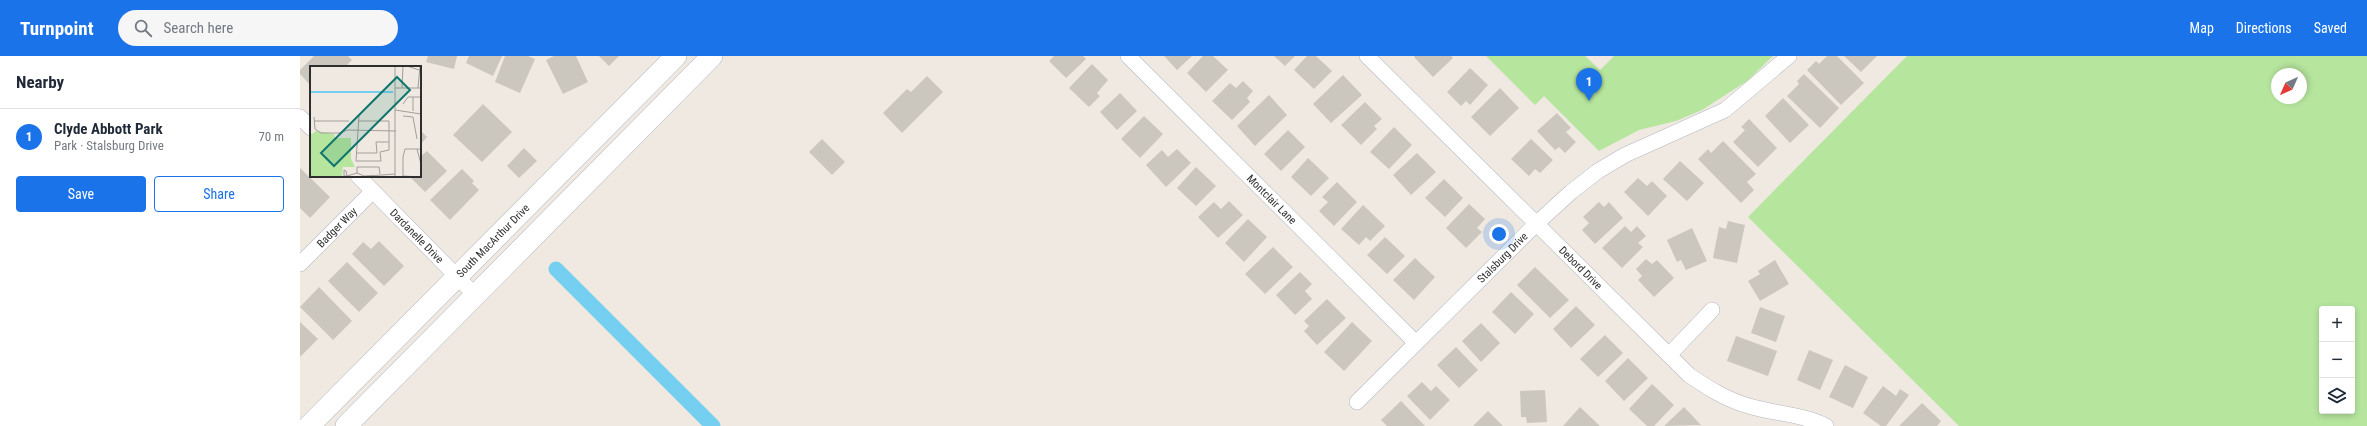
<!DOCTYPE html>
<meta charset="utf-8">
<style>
body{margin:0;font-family:"Roboto Condensed",sans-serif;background:#f6f6f7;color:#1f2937}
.controls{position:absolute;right:12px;bottom:12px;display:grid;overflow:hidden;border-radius:4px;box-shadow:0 2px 6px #0003}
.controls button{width:36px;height:36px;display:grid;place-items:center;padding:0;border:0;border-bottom:1px solid #e0e1e3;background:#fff;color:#1f2937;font:20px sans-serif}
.compass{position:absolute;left:1971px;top:12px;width:36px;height:36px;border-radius:50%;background:#fff;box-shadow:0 2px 6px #0003;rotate:225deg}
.you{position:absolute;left:1199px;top:178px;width:14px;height:14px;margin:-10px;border:3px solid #fff;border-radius:50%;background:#1a73e8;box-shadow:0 0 0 6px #1a73e833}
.badge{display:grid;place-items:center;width:26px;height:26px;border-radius:50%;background:#1a73e8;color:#fff;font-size:13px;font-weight:700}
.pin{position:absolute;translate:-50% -33px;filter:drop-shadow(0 1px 2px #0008)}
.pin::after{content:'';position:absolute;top:21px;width:14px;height:12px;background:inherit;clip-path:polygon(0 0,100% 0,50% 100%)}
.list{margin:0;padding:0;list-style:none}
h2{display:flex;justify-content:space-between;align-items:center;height:52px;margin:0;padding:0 16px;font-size:17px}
h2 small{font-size:13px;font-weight:400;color:#747a83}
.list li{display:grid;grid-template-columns:26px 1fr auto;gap:12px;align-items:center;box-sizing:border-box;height:56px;padding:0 16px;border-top:1px solid #e0e1e3}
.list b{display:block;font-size:15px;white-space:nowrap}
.list p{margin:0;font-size:13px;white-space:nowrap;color:#747a83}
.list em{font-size:13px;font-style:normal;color:#747a83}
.actions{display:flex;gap:8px;padding:12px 16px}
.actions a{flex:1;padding:9px 0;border:1px solid #1a73e8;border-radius:4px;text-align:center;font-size:14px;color:#1a73e8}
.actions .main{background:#1a73e8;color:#fff}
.icon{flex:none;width:22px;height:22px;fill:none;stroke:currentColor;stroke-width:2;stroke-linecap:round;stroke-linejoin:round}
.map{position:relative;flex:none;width:2067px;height:370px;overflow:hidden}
header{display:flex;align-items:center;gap:24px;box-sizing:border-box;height:56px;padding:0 20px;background:#1a73e8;color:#fff}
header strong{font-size:19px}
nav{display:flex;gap:22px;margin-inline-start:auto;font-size:14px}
.search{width:280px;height:36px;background:#f6f6f7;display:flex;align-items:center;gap:10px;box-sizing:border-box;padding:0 14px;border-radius:22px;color:#747a83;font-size:15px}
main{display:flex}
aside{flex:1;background:#fff}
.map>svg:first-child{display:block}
.green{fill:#b6e59e;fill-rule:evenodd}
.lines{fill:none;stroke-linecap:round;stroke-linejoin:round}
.canal{stroke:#75cff0;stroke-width:15}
.building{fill:#cbc7bf}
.street-casing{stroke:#b4b7c1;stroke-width:16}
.secondary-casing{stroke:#b4b7c1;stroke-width:22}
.street{stroke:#fff;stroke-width:15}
.secondary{stroke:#fff;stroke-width:21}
.labels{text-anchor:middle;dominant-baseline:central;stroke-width:3.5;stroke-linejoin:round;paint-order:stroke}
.street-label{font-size:11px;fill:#2e2e2e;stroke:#fff}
.inset-river{fill:none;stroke:#75cff0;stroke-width:2}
.inset-road{fill:none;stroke:#a29e99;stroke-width:1}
.view{fill:#0f766e;fill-opacity:0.15;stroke:#0f766e;stroke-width:2}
.inset-edge{fill:none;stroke:#2e2e2e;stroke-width:2}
</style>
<header>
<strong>Turnpoint</strong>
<div class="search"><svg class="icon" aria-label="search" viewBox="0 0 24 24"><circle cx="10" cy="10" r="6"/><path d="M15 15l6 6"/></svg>Search here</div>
<nav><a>Map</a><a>Directions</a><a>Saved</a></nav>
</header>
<main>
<aside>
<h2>Nearby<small></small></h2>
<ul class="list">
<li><span class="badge">1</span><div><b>Clyde Abbott Park</b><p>Park · Stalsburg Drive</p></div><em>70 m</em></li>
</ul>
<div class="actions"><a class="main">Save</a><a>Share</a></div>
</aside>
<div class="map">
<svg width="2067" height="370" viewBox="0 0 2067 370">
<rect width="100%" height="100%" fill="#efe9e1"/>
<g class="green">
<polygon points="1186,0 1285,0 1300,14 1314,0 1473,0 1447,25 1402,54 1376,65 1339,74 1299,95 1244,40 1235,49"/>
<path d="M1607,0h460v370h-408l-211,-209zM1977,18h24v24h-24zM2022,253h30v102h-30z"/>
</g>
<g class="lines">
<polyline class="canal" points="256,213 413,370"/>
</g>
<g class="building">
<polygon points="14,0 48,0 52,4 45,11 11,11 11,30 0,18 0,14"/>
<polygon points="128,0 157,0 154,13 126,6"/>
<polygon points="169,0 202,0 193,20 166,7"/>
<polygon points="205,0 228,0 235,3 220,37 195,26"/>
<polygon points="254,0 276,0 288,26 263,38 246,4"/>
<polygon points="299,0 319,0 309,10"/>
<polygon points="754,0 783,0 786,3 766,22 749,5"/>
<polygon points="864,0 892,0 877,14"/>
<polygon points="903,0 913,0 928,14 906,36 887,17"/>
<polygon points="974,0 995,0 985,10"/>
<polygon points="1007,0 1016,0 1032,15 1014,33 994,14"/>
<polygon points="1115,0 1151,0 1153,2 1133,21 1114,1"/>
<polygon points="1527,0 1537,0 1564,27 1541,49 1507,14 1516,5 1519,8"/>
<polygon points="1544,0 1577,0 1561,16"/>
<polygon points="792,8 808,24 797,37 800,40 789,51 769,32"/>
<polygon points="1170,12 1188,29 1170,49 1166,45 1161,50 1147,36"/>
<polygon points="1504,18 1539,52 1520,72 1487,40 1499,28 1497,25"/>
<polygon points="1043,19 1062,39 1031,67 1013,48"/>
<polygon points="627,20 643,36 602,77 583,57 607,33 611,36"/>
<polygon points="943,25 953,35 947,42 950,46 932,64 912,45 930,27 936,32"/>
<polygon points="1200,32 1219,52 1190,80 1171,61"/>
<polygon points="820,37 837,55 817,74 800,56"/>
<polygon points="969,39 987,59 955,90 937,70"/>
<polygon points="1483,42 1509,69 1490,87 1465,60"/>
<polygon points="1065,46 1082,63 1074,70 1077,73 1061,89 1041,69"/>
<polygon points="183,48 212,76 182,106 153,79"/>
<polygon points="1257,57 1271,72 1266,76 1276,86 1265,97 1259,91 1255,94 1237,75"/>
<polygon points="844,60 863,78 840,102 821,83"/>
<polygon points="1449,63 1477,92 1458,111 1433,86 1445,74 1441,71"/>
<polygon points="1094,71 1112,89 1089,113 1070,96"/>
<polygon points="120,74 127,81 120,89"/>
<polygon points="988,74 1005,91 981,115 964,98"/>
<polygon points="522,83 545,106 532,119 509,96"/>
<polygon points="1231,83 1253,104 1240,117 1235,113 1229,120 1211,103"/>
<polygon points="1423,85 1456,118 1447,126 1454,134 1441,147 1398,103 1408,93 1411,97"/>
<polygon points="224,92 237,105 219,122 207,110"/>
<polygon points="877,93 891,107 866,131 846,109 862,94 868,101"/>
<polygon points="127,95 147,115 125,136 109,120 120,120 120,101"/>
<polygon points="1117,97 1136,116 1111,139 1093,119"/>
<polygon points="1008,102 1029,122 1011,140 991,121"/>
<polygon points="1380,105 1404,127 1387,145 1363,123"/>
<polygon points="896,111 916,130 896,150 877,132"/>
<polygon points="0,112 30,141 10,162 0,152"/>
<polygon points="162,113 174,125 172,127 179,134 150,164 130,144"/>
<polygon points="1338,122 1347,130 1352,125 1367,140 1348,160 1324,136"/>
<polygon points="1144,123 1163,142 1145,161 1125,142"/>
<polygon points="1037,126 1057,146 1034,170 1019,155 1028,146 1022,141"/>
<polygon points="929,145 943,159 918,182 898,161 914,146 921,153"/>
<polygon points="1299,146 1304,151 1309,146 1323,162 1295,188 1282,174 1289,167 1283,161"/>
<polygon points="1169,148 1185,163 1177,172 1182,176 1166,192 1146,172"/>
<polygon points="1063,149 1085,170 1070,185 1066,181 1059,189 1041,173"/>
<polygon points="948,163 967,181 944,206 925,187"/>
<polygon points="1428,165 1445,169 1437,207 1413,202 1419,171 1426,173"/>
<polygon points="1325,170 1331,176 1337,170 1346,180 1338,187 1343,191 1322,212 1302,192"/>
<polygon points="1392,172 1407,205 1386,214 1381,204 1377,206 1367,184"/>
<polygon points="1085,181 1105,200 1087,218 1067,199"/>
<polygon points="79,185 104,210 84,230 52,198 63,186 71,193"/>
<polygon points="973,191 993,211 965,238 945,218"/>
<polygon points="1115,202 1135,221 1114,244 1093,224"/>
<polygon points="1346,203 1352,208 1357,204 1374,222 1354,241 1338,224 1342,220 1336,213"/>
<polygon points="1475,204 1489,228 1460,245 1448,225 1460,218 1458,215"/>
<polygon points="47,206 78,237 59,256 28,225"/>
<polygon points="1235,211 1269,244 1250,262 1217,229"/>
<polygon points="1000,216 1012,228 1005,235 1012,243 995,259 976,239"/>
<polygon points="19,231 52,265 33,284 0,251"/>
<polygon points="1211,236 1234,258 1215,278 1192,256"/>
<polygon points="1027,243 1046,262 1017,289 1004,275 1009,270 1004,265"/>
<polygon points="1276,250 1295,269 1271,292 1253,273"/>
<polygon points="1460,251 1485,260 1476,286 1451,277"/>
<polygon points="0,266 18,283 0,301"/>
<polygon points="1052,266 1072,285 1044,315 1024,296"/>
<polygon points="1181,267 1200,287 1181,306 1162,285"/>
<polygon points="1305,279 1323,297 1298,321 1280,303"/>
<polygon points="1436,280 1477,295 1468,320 1427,305"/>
<polygon points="1156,291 1178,314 1159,332 1137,309"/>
<polygon points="1509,294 1533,304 1520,334 1497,324"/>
<polygon points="1328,302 1348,322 1324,345 1305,325"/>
<polygon points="1545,309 1568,321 1553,352 1529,341"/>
<polygon points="1122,326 1131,335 1136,330 1150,344 1130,364 1107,340"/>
<polygon points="1352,328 1374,349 1354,370 1347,370 1329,353"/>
<polygon points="1583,330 1596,340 1600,333 1609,339 1586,370 1581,370 1563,357"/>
<polygon points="1245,334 1247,366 1227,367 1226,361 1221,361 1220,335"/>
<polygon points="1101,345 1125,370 1087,370 1081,364"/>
<polygon points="1622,347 1641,365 1637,370 1599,370"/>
<polygon points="1280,351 1300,370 1263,370"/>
<polygon points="1384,351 1401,369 1364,370"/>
<polygon points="1188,355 1203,370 1173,370"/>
</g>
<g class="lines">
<defs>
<g id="street">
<path id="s1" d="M828,0l288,287"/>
<path id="s2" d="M1067,0l322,319c19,13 38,25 60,31 26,8 53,8 77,20"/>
<polyline points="0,61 11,72"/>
<path id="s3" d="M58,120l117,119"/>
<path id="s4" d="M0,208l73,-73"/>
<polyline points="1369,299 1412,254"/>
<path id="s5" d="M1057,346l179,-178 35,-32 27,-21 27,-16 100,-45 64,-54"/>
</g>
<g id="secondary">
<path id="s6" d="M9,370l367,-370"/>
<polyline points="46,370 412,0"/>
</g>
</defs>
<use href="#street" class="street-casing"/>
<use href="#secondary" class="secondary-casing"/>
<use href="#street" class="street"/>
<use href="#secondary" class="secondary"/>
</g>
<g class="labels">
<g class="street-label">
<text stroke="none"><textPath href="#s1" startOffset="203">Montclair Lane</textPath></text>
<text stroke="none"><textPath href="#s4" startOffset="52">Badger Way</textPath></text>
<text stroke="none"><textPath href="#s3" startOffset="84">Dardanelle Drive</textPath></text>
<text stroke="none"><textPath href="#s6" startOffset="261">South MacArthur Drive</textPath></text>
<text stroke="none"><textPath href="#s5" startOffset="205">Stalsburg Drive</textPath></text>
<text stroke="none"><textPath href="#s2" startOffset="301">Debord Drive</textPath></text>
</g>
</g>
<g transform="translate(10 10)">
<rect width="111" height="111" fill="#efe9e1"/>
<path d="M6,65l18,3 1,4h16v21l4,8h-12v10v-12l-1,12h-32v-44l2,1z" fill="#b6e59e"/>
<path class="inset-river" d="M0,26h83"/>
<path class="inset-road" d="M85,0v111M97,0l12,4M85,22h26M92,22l1,-22M108,22l2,-22M103,31v14M93,38l5,-7h13M85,44l26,4M49,50l-3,45h25l-1,-9 9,-2v-29h-30M93,50l10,1 4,22M4,51l1,12 6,4h18l9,-3 48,1M4,55h35M107,83l4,15M111,83h-16l-2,8v19l18,1M46,87h21M67,87l-1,-11h13M34,104l2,1 1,5h-3zM47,107v-6h22l1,7M72,109l13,-1M37,110l10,-3 7,3 18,-1"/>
<path class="view" d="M87,11l13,13 -76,76 -13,-13z"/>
<rect width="111" height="111" class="inset-edge"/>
</g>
</svg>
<div class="controls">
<button>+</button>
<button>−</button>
<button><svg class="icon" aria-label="layers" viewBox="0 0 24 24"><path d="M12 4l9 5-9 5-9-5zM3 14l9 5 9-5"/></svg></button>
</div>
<svg class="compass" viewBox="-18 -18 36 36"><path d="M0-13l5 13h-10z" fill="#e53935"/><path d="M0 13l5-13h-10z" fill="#747a83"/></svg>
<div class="you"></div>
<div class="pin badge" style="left:1289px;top:45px">1</div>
</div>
</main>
